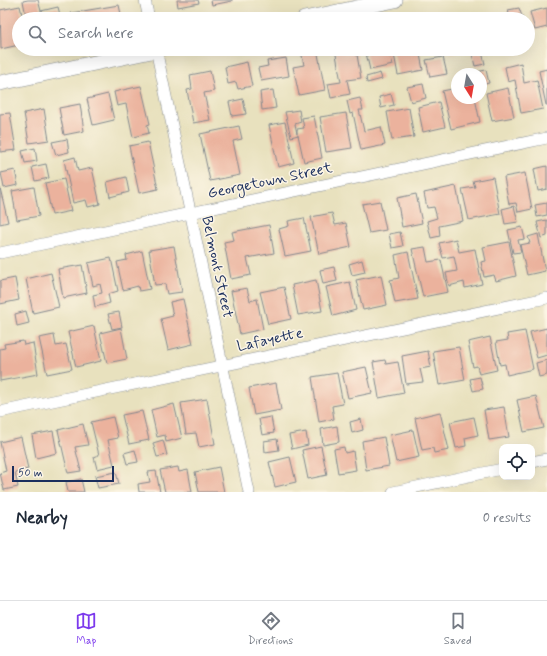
<!DOCTYPE html>
<style>
body{margin:0;font-family:Mynerve,sans-serif;background:#f2f2f3;color:#1f2937}
.controls{position:absolute;right:12px;bottom:12px;display:grid;overflow:hidden;border-radius:8px;box-shadow:0 4px 16px #0002}
.controls button{width:36px;height:36px;display:grid;place-items:center;padding:0;border:0;border-bottom:1px solid #e0e1e3;background:#fff;color:#1f2937;font:20px sans-serif}
.compass{position:absolute;left:451px;top:68px;width:36px;height:36px;border-radius:50%;background:#fff;box-shadow:0 4px 16px #0002;rotate:169deg}
.scale{position:absolute;left:12px;bottom:10px;width:102px;box-sizing:border-box;padding-left:4px;border:2px solid #1b2f5e;border-top:0;font-size:11px;line-height:14px;white-space:nowrap;color:#1b2f5e;-webkit-text-stroke:3px #fcf5e5;paint-order:stroke}
.list{margin:0;padding:0;list-style:none}
h2{display:flex;justify-content:space-between;align-items:center;height:52px;margin:0;padding:0 16px;font-size:17px}
h2 small{font-size:13px;font-weight:400;color:#747a83}
.icon{flex:none;width:22px;height:22px;fill:none;stroke:currentColor;stroke-width:2;stroke-linecap:round;stroke-linejoin:round}
.map{position:relative;flex:none;width:547px;height:492px;overflow:hidden}
.search{position:absolute;background:#fff;box-shadow:0 4px 16px #0002;left:12px;right:12px;top:12px;height:44px;display:flex;align-items:center;gap:10px;box-sizing:border-box;padding:0 14px;border-radius:22px;color:#747a83;font-size:15px}
.sheet{height:108px;background:#fff}
nav{display:flex;justify-content:space-around;align-items:center;box-sizing:border-box;height:56px;border-top:1px solid #e0e1e3;background:#fff;font-size:11px;color:#747a83}
nav a{display:grid;justify-items:center;gap:2px}
nav .on{color:#7c3aed}
.map>svg:first-child{display:block}
.building{fill:#ebb29d}
.lines{fill:none;stroke-linecap:round;stroke-linejoin:round}
.street-casing{stroke:#82888e;stroke-width:12}
.secondary-casing{stroke:#82888e;stroke-width:16}
.street{stroke:#fff;stroke-width:11}
.secondary{stroke:#fff;stroke-width:15}
.labels{text-anchor:middle;dominant-baseline:central;stroke-width:3;stroke-linejoin:round;paint-order:stroke}
.street-label{font-size:15px;fill:#1b2f5e;stroke:#fcf5e5}
</style>
<div class="map">
<svg width="547" height="492" viewBox="0 0 547 492">
<rect width="100%" height="100%" fill="#fcf5e5"/>
<filter id="ink" filterUnits="userSpaceOnUse"><feTurbulence type="fractalNoise" baseFrequency=".025" numOctaves="2"/><feDisplacementMap in="SourceGraphic" scale="8" xChannelSelector="R" yChannelSelector="G"/><feConvolveMatrix kernelMatrix="1 2 1 2 8 2 1 2 1" color-interpolation-filters="sRGB"/></filter>
<filter id="wash" filterUnits="userSpaceOnUse"><feTurbulence type="fractalNoise" baseFrequency=".012" numOctaves="4" result="noise"/><feDisplacementMap in="SourceGraphic" scale="16" xChannelSelector="R" yChannelSelector="G"/><feGaussianBlur stdDeviation="0.9" result="paint"/><feColorMatrix in="noise" values="0 0 0 0 0 0 0 0 0 0 0 0 0 0 0 0 0 1.4 0 .05"/><feComposite in="paint" operator="in"/></filter>
<g filter="url(#wash)">
<rect width="100%" height="100%" fill="#e8e1be"/>
<g id="blocks">
<g class="building">
<polygon points="28,0 38,0 41,11 58,7 61,19 31,19 30,15 26,16 23,1"/>
<polygon points="177,0 198,0 199,3 178,7"/>
<polygon points="211,0 232,0 232,1 212,5"/>
<polygon points="119,5 122,19 72,19 71,13"/>
<polygon points="20,6 23,19 19,19 19,45 1,49 0,10"/>
<polygon points="519,8 523,19 497,19 496,16 509,14 508,10"/>
<polygon points="547,8 547,27 535,30 530,12"/>
<polygon points="317,49 325,90 299,95 293,67 304,65 301,51"/>
<polygon points="335,49 356,49 361,78 347,80 350,94 331,98 328,84 341,82"/>
<polygon points="365,49 389,49 393,65 370,70"/>
<polygon points="393,49 419,49 423,70 398,75"/>
<polygon points="449,49 469,49 469,50 450,54"/>
<polygon points="482,52 485,64 475,66 472,54"/>
<polygon points="443,57 447,74 430,77 426,60"/>
<polygon points="286,58 289,76 261,81 258,68 268,66 267,61"/>
<polygon points="247,62 252,86 238,89 236,82 228,84 225,67"/>
<polygon points="521,63 524,83 537,80 543,109 521,113 515,80 508,82 505,67"/>
<polygon points="547,69 547,105 546,105 539,71"/>
<polygon points="486,70 489,83 481,85 481,74 476,74 476,72"/>
<polygon points="210,71 214,91 204,93 210,120 193,123 187,90 192,89 190,75"/>
<polygon points="380,73 382,79 367,83 366,77"/>
<polygon points="423,84 426,98 411,102 407,87"/>
<polygon points="141,86 150,124 147,125 149,133 133,137 126,104 117,106 114,92"/>
<polygon points="457,88 457,98 475,98 480,122 451,129 442,91"/>
<polygon points="508,88 514,117 492,121 486,93"/>
<polygon points="273,90 276,108 262,110 260,92"/>
<polygon points="108,94 114,120 93,125 87,99"/>
<polygon points="391,94 394,105 381,108 379,97"/>
<polygon points="360,98 363,110 359,110 364,131 381,127 385,145 361,150 353,113 350,114 347,101"/>
<polygon points="243,99 246,114 232,116 229,102"/>
<polygon points="439,102 445,127 423,132 418,107"/>
<polygon points="80,104 84,131 64,135 59,108"/>
<polygon points="409,108 414,137 392,140 387,112"/>
<polygon points="44,109 49,140 29,143 24,113"/>
<polygon points="299,110 301,122 295,124 297,134 297,129 304,128 302,118 314,116 322,158 304,162 298,135 291,137 285,112"/>
<polygon points="10,113 16,150 0,152 0,114"/>
<polygon points="346,113 352,148 326,152 320,117"/>
<polygon points="285,122 294,163 278,167 269,125"/>
<polygon points="239,126 242,139 233,141 240,175 210,181 200,134"/>
<polygon points="67,139 69,152 56,155 52,142"/>
<polygon points="148,142 158,189 139,193 129,146"/>
<polygon points="35,148 37,161 25,163 22,151"/>
<polygon points="75,157 78,171 92,168 100,204 88,207 86,200 73,203 64,160"/>
<polygon points="46,164 49,178 35,181 32,167"/>
<polygon points="547,166 547,189 538,191 534,169"/>
<polygon points="15,170 18,185 4,188 1,173"/>
<polygon points="525,173 532,209 518,212 516,203 509,204 504,177"/>
<polygon points="126,177 129,192 110,197 107,182"/>
<polygon points="493,177 500,214 469,220 462,189 475,187 473,181"/>
<polygon points="64,179 71,211 52,215 45,183"/>
<polygon points="456,186 463,221 439,226 440,236 431,238 427,221 437,218 434,207 427,208 424,193"/>
<polygon points="34,187 39,216 17,220 12,191"/>
<polygon points="0,188 8,222 0,224"/>
<polygon points="416,194 422,223 402,227 397,198"/>
<polygon points="380,201 386,230 369,233 362,204"/>
<polygon points="547,203 547,215 537,217 535,205"/>
<polygon points="514,206 518,222 505,224 502,209"/>
<polygon points="332,213 335,225 346,223 351,247 319,254 311,217"/>
<polygon points="304,218 311,251 285,256 279,229 289,226 288,221"/>
<polygon points="547,220 547,236 541,238 537,222"/>
<polygon points="269,225 274,253 247,258 251,275 231,279 224,242 234,240 232,232"/>
<polygon points="522,227 525,239 518,240 521,252 513,253 508,230"/>
<polygon points="400,232 403,246 392,248 389,234"/>
<polygon points="538,234 545,271 527,275 520,245 530,243 528,237"/>
<polygon points="456,239 459,252 475,249 482,284 465,288 464,282 449,286 446,273 457,271 454,256 443,258 439,243"/>
<polygon points="509,242 516,276 496,281 494,275 484,277 481,262 486,261 483,247"/>
<polygon points="174,246 182,292 167,294 165,284 155,285 149,250"/>
<polygon points="425,247 428,262 441,260 448,292 423,297 412,249"/>
<polygon points="142,251 150,289 139,291 138,286 123,290 117,262 127,260 126,255"/>
<polygon points="408,252 418,299 395,303 390,280 399,278 395,255"/>
<polygon points="111,258 118,291 108,294 110,303 95,307 93,295 102,293 100,284 93,286 88,263"/>
<polygon points="362,260 365,272 352,275 349,264"/>
<polygon points="82,265 87,293 63,298 58,269"/>
<polygon points="334,267 337,281 323,284 320,270"/>
<polygon points="51,273 59,307 33,313 26,279"/>
<polygon points="381,275 387,305 363,310 356,280"/>
<polygon points="15,278 19,300 0,304 0,281"/>
<polygon points="316,280 322,311 298,315 292,285"/>
<polygon points="350,282 356,310 333,316 326,287"/>
<polygon points="284,287 291,319 268,324 260,292"/>
<polygon points="247,288 250,301 257,299 263,329 240,334 231,291"/>
<polygon points="183,299 193,344 168,350 161,319 173,316 170,302"/>
<polygon points="26,311 29,323 17,326 15,314"/>
<polygon points="119,312 122,327 112,329 108,314"/>
<polygon points="94,326 101,361 76,367 68,332"/>
<polygon points="121,328 127,359 107,363 100,333"/>
<polygon points="547,328 547,355 537,358 530,332"/>
<polygon points="525,331 533,369 507,375 505,364 500,365 496,342 508,340 507,334"/>
<polygon points="54,335 56,346 66,344 72,369 47,374 39,338"/>
<polygon points="490,337 497,370 479,374 477,366 473,367 468,342"/>
<polygon points="23,341 24,345 33,343 38,374 0,381 0,349 5,348 4,344"/>
<polygon points="459,347 465,380 439,385 433,351"/>
<polygon points="428,351 431,367 420,369 423,382 406,384 402,356"/>
<polygon points="385,360 386,364 398,362 404,393 379,398 373,362"/>
<polygon points="547,360 547,375 539,377 536,363"/>
<polygon points="366,367 372,393 348,398 342,372"/>
<polygon points="337,373 343,404 332,406 334,419 319,422 312,377"/>
<polygon points="480,377 483,389 473,391 470,379"/>
<polygon points="276,383 281,410 254,415 249,388"/>
<polygon points="536,396 544,428 524,432 517,400"/>
<polygon points="207,399 215,444 199,447 196,433 186,434 181,403"/>
<polygon points="174,404 182,438 166,442 165,435 157,437 151,410"/>
<polygon points="504,407 509,437 489,440 484,410"/>
<polygon points="142,411 149,440 129,444 122,415"/>
<polygon points="440,412 449,450 434,453 433,448 422,450 415,418"/>
<polygon points="113,417 118,438 108,440 114,465 97,469 94,457 99,455 91,422"/>
<polygon points="271,417 274,433 262,435 259,419"/>
<polygon points="474,417 478,435 465,438 466,446 456,448 450,422"/>
<polygon points="361,419 363,430 352,433 350,422"/>
<polygon points="83,424 88,445 75,447 81,471 68,473 58,430"/>
<polygon points="337,426 339,442 323,445 321,429"/>
<polygon points="413,430 419,457 396,462 390,435"/>
<polygon points="53,431 57,453 36,458 32,435"/>
<polygon points="306,432 308,445 292,449 289,435"/>
<polygon points="21,437 28,469 15,472 18,487 4,490 0,473 6,471 0,442"/>
<polygon points="384,437 389,466 366,470 362,441"/>
<polygon points="277,439 279,450 265,452 264,441"/>
<polygon points="163,440 167,455 157,457 153,443"/>
<polygon points="321,446 327,475 308,479 302,450"/>
<polygon points="344,447 345,453 353,451 356,470 338,473 334,449"/>
<polygon points="135,450 138,462 127,464 124,453"/>
<polygon points="290,457 296,482 275,487 269,462"/>
<polygon points="178,467 179,472 188,470 192,492 165,492 160,470"/>
<polygon points="219,467 224,492 199,492 195,472"/>
<polygon points="156,471 160,492 139,492 138,484 150,482 148,472"/>
<polygon points="116,472 119,484 98,488 95,476"/>
<polygon points="81,479 84,492 68,492 66,482"/>
</g>
</g>
</g>
<g filter="url(#ink)">
<use href="#blocks" fill-opacity="0" stroke="#82888e" stroke-width="1"/>
<g class="lines">
<defs>
<g id="street">
<polyline points="145,0 149,19"/>
<polyline points="156,49 249,492"/>
<polyline points="0,253 547,138"/>
<polyline points="0,412 547,298"/>
<polyline points="532,462 547,459"/>
<polyline points="393,492 502,469"/>
</g>
<g id="secondary">
<polyline points="304,19 395,0"/>
<polyline points="0,83 161,49"/>
</g>
</defs>
<use href="#street" class="street-casing"/>
<use href="#secondary" class="secondary-casing"/>
<use href="#street" class="street"/>
<use href="#secondary" class="secondary"/>
</g>
</g>
<g class="labels">
<g class="street-label">
<text transform="translate(270 181) rotate(-12)">Georgetown Street</text>
<text transform="translate(217 267) rotate(78)">Belmont Street</text>
<text transform="translate(270 340) rotate(-12)">Lafayette</text>
</g>
</g>
</svg>
<div class="controls">
<button><svg class="icon" aria-label="locate" viewBox="0 0 24 24"><circle cx="12" cy="12" r="6"/><path d="M12 2v4M12 18v4M2 12h4M18 12h4"/></svg></button>
</div>
<svg class="compass" viewBox="-18 -18 36 36"><path d="M0-13l5 13h-10z" fill="#e53935"/><path d="M0 13l5-13h-10z" fill="#747a83"/></svg>
<div class="scale">50 m</div>
<div class="search"><svg class="icon" aria-label="search" viewBox="0 0 24 24"><circle cx="10" cy="10" r="6"/><path d="M15 15l6 6"/></svg>Search here</div>
</div>
<section class="sheet">
<h2>Nearby<small>0 results</small></h2>
<ul class="list">
</ul>
</section>
<nav>
<a class="on"><svg class="icon" aria-label="map" viewBox="0 0 24 24"><path d="M3 6l6-2 6 2 6-2v14l-6 2-6-2-6 2zM9 4v14M15 6v14"/></svg>Map</a>
<a><svg class="icon" aria-label="directions" viewBox="0 0 24 24"><path d="M12 3l9 9-9 9-9-9zM9 14v-3h6M13 9l2 2-2 2"/></svg>Directions</a>
<a><svg class="icon" aria-label="saved" viewBox="0 0 24 24"><path d="M7 4h10v16l-5-4-5 4z"/></svg>Saved</a>
</nav>
